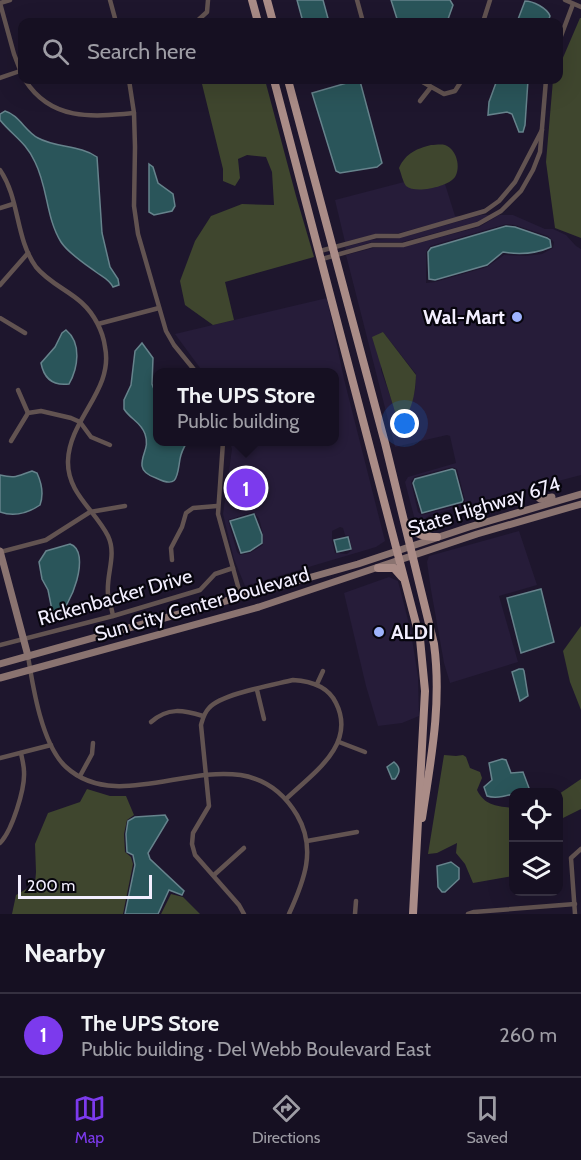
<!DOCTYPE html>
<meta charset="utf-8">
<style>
body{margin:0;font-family:Cabin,sans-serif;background:#1f192a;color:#f1f3f6}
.controls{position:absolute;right:18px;bottom:18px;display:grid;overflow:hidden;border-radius:12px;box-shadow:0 6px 24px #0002}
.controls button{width:54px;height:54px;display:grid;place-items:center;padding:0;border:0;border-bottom:2px solid #353040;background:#161022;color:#f1f3f6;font:30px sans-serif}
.scale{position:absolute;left:18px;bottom:15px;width:134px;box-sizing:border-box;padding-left:6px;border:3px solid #f3efff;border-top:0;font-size:16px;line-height:21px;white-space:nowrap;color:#f3efff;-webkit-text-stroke:4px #07050d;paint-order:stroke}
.you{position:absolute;left:405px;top:424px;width:21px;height:21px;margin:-15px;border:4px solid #fff;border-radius:50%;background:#1a73e8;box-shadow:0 0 0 9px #1a73e833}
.badge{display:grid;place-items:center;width:39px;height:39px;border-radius:50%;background:#7c3aed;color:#fff;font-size:20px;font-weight:700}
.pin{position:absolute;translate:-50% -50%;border:3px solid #fff;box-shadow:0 2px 6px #0006}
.popup{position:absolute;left:153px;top:368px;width:186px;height:78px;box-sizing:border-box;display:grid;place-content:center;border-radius:12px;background:#161022;filter:drop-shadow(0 2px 4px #0005);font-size:20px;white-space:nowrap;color:#9e9da5}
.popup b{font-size:22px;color:#f1f3f6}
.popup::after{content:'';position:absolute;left:50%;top:100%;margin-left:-12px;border:12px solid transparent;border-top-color:#161022}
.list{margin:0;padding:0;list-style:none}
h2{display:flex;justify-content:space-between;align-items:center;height:78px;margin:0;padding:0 24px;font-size:26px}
h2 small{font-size:20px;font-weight:400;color:#9e9da5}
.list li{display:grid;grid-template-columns:39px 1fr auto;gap:18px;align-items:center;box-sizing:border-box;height:84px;padding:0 24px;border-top:2px solid #353040}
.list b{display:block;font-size:22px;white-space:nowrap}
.list p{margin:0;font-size:20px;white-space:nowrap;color:#9e9da5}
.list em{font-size:20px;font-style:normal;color:#9e9da5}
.icon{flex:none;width:33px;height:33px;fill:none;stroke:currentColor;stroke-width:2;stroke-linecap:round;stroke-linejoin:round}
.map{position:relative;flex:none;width:581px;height:914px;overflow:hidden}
.search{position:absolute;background:#161022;box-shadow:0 6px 24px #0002;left:18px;right:18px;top:18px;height:66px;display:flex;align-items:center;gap:15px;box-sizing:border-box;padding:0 21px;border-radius:12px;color:#9e9da5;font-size:22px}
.sheet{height:162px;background:#161022}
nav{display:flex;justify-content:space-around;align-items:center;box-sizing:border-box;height:84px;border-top:2px solid #353040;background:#161022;font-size:16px;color:#9e9da5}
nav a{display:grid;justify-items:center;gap:3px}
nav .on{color:#7c3aed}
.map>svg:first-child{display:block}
.built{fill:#261c39;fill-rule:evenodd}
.green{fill:#3f462e}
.water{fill:#2a555a;stroke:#66838c;stroke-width:1.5}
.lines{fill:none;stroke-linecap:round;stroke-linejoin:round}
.street{stroke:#625351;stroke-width:4.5}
.secondary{stroke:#8a7370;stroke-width:7}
.primary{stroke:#aa8c87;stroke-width:8}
.poi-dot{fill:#9eb3fd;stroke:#07050d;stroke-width:2}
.labels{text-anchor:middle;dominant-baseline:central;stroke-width:4.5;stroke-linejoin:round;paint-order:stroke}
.poi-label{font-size:20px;font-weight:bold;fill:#f3efff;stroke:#07050d;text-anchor:end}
.street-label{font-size:20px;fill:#f3efff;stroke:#07050d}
</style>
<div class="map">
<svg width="581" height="914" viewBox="0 0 581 914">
<rect width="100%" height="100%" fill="#1e162d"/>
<g class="built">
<polygon points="404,182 406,185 413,189 422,189 445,184 455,216 464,216 399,233 376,234 345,242 335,200"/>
<polygon points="481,215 490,215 477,222 402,242 372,242 346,250 345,247 370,240 400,238"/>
<path d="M499,215h14l32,14h8l13,6 10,11 5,3v226l-151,40 -14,9 -11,-42 3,-5 48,-14 -6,-27 -3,-1 -52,12 -49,-192 27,-7 30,-1 76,-20zM506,224l9,1 33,11 6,6 -1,6 -11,6 -17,2 -21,-1 -17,12 -52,15 -9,1v-31l4,-6zM383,332l33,42 -1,17 -14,36 -20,-57zM452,467l5,2 8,31 -1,4 -42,11 -4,-3 -7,-30 3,-5z"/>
<path d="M327,298l17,81 41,162 -9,6 -131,39 -11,-27 -11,-45 9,-65 -2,-7h104v-70h-131l-28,-38zM253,512l6,6 4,16v11l-13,8 -10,2 -3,-3 -9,-32zM340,527l3,1 2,7 4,1 3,14 -5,4 -12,-1 -3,-12v-10z"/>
<polygon points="519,531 537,585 499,596 518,662 450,683 444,663 431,590 427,562 429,556"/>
<polygon points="389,577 398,581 411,632 418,677 419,716 402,723 378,726 366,686 344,593"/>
</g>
<g class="green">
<polygon points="580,18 581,18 581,238 555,228 546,162 553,80 558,80 559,67"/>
<polygon points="201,80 265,80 296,196 314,257 225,282 234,320 213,325 185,305 180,281 195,241 211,216 242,204 274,205 272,172 266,157 247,155 238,159 240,178 235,186 223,181 223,169"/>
<path d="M431,145c4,0 10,-1 14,0 12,4 16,23 10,32 -7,10 -40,17 -49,9 -3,-4 -5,-13 -7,-18 7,-15 17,-19 32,-23z"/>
<path d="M383,332l33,43c-1,22 -4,33 -16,53l-28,-91z"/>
<polygon points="581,626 581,710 570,682 563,651"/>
<path d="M444,755l12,1 7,-1 3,2 4,11 10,4 2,6 -5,12c8,16 20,16 36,18v68l-40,7 -8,-19 -9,-11 1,-10 -20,10 -9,1z"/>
<polygon points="581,779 581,809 559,820 559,794"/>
<polygon points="87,789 110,796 126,796 134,815 127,820 124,834 125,852 131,857 133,864 123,914 12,914 16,895 35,884 36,872 35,844 48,813 80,802"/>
<polygon points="171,894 183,897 200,914 161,914"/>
</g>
<g class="water">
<polygon points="297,0 323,0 329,22 303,22"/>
<polygon points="391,0 450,0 453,5 447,22 398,22"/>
<path d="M525,1c8,0 22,7 25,15l-2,6h-31z"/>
<polygon points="357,80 360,81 382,163 377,167 340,173 336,171 312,93"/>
<polygon points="497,80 528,80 525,125 523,132 519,132 512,114 507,112 488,115 489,102"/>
<path d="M5,111c14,4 20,20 33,27 18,10 42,7 59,19l5,76 8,34 8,12 1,6 -6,2c-4,-8 -10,-10 -17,-15 -11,-8 -28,-19 -35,-30 -15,-24 -13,-54 -26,-80 -9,-20 -23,-27 -35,-42v-6z"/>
<polygon points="149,164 153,167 158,183 173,194 175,206 172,211 154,215 149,212"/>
<path d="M506,226l9,1 32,11 3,2 1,7c-16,7 -31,8 -48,5l-16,13 -52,15 -6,-1 -1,-27 3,-4z"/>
<path d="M66,330c16,13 12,38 3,54 -16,2 -25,-5 -28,-21l14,-16 7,-14z"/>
<path d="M142,343l11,15 -1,26 5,13 1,45h29c-3,5 -6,11 -7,17 -3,18 -2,30 -24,19 -6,-2 -13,-5 -14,-12 -1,-12 8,-18 3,-32 -4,-12 -15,-15 -21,-25v-9l7,-15 4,-34z"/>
<polygon points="452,469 455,470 463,500 462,502 422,513 413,483 415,479"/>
<path d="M32,471l5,2c5,11 7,21 3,32 -12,8 -26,12 -40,7v-37c16,4 17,1 32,-4z"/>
<polygon points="254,514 262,535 262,543 250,551 241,553 230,521"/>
<polygon points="348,537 351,549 337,552 334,540"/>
<path d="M70,544c22,7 1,65 -14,72l-4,-6 -4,-20 -6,-11 -3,-17 7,-11z"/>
<polygon points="541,589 554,642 521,653 507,598"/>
<polygon points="519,669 523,669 524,671 528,696 520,701 512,672"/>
<path d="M502,759l4,1 5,13 12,-1 6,16 -2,2c-12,3 -28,10 -40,6l-3,-9 8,-7 -3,-17z"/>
<path d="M394,762c7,6 6,10 1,17h-3l-5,-12z"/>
<polygon points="165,815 168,820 148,853 150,859 184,891 182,895 169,890 158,914 125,914 135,865 133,855 127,852 126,834 128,821 135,817"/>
<polygon points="451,862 459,868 459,879 445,892 442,892 438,887 437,866"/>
</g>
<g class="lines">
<g class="street">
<polyline points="110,0 116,22"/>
<polyline points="357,0 363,22"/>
<polyline points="565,0 581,7"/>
<polyline points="0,3 14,54 22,75"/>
<polyline points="0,3 10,0"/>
<polyline points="196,22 207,12 208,0"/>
<polyline points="483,22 490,0"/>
<polyline points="558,44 573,4"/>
<polyline points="0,78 20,71"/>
<path d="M25,80c26,41 67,37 109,33"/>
<polyline points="129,80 134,113 135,147 134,206 138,234 166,331 174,345 196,372"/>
<polyline points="419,80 444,94 455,91 462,80"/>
<polyline points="420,101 431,87"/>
<path d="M0,170c20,29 15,68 36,97 13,16 32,23 46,36 12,11 21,28 23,44 9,43 -36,72 -37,114 -1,32 27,49 40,75 9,19 -2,38 0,58 1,7 4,15 5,22"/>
<polyline points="0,208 13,204"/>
<polyline points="320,251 376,236 399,236 485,211 499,201 515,182 542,130"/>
<polyline points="322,259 372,245 403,245 478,224 501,211 521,191 533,170 540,152 546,80"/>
<polyline points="0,285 28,253"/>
<polyline points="0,318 25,333"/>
<polyline points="98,324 159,308"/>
<polyline points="18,390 28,413"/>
<polyline points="11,441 28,413 41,411 71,418 80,422 91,437 110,445"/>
<polyline points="223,442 218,514 241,597"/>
<polyline points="0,552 46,540 90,512 125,506"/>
<polyline points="172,560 171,548 182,527 186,513 193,508 217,506"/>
<polyline points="0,645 113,616 200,590 215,574 233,568"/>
<path d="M28,656c5,32 14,89 38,111 64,59 175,-46 231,48 20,34 7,66 -8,99"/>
<polyline points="317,684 323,671"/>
<polyline points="257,690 264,719"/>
<path d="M151,722c17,-15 32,-12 52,-6"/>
<polyline points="339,742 365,752"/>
<polyline points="0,758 51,745"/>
<polyline points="80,776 92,754 93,743"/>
<polyline points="307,841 357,832"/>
<path d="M0,843c12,-12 25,-54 24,-71 0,-7 -2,-13 -3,-19"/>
<polyline points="214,875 244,848"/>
<path d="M244,914l-5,-9 -44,-50 -3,-11 1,-11 16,-27 -8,-81c2,-7 3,-12 8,-17 12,-14 64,-23 84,-28 17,1 35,6 43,23 21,42 -24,71 -50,96"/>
<polyline points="355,914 356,901"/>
<polyline points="468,914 474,912 575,904"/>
<polyline points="575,914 571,858 581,849"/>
</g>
<g class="secondary">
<polyline points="533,492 540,499 552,497"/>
<polyline points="0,551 28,656"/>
<polyline points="0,664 358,564 469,527 581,494"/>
<polyline points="0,678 259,607 477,534 581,504"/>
</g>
<g class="primary">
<polyline points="252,0 258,22"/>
<polyline points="267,0 273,22"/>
<polyline points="274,80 420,639 425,691 413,914"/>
<path d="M288,80l97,363 49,201c8,59 -3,115 -12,174"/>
<path d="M408,524c7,11 16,13 29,13"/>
<polyline points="378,568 394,568 402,577"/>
</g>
</g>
<g class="poi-dot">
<circle cx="517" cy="317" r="6"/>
<circle cx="379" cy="632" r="6"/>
</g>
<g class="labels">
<g class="poi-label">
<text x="505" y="317">Wal-Mart</text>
<text x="391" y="632" text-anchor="start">ALDI</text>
</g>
<g class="street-label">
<text transform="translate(484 506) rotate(-17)">State Highway 674</text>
<text transform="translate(115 597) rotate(-16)">Rickenbacker Drive</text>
<text transform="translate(202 604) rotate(-16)">Sun City Center Boulevard</text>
</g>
</g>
</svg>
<div class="controls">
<button><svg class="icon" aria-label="locate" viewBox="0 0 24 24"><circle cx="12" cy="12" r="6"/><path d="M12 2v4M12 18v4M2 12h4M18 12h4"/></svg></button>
<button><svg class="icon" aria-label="layers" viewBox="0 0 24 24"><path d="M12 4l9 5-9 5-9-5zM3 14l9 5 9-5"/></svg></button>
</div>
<div class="scale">200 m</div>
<div class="you"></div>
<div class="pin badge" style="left:246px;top:488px">1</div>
<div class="popup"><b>The UPS Store</b>Public building</div>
<div class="search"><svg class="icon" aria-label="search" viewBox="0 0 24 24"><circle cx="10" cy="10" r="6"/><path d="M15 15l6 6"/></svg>Search here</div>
</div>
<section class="sheet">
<h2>Nearby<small></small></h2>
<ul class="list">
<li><span class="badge">1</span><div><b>The UPS Store</b><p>Public building · Del Webb Boulevard East</p></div><em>260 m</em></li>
</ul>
</section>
<nav>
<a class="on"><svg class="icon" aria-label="map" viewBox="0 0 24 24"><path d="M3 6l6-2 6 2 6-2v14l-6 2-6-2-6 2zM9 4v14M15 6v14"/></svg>Map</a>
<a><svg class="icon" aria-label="directions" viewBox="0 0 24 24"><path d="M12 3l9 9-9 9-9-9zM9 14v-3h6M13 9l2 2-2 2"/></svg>Directions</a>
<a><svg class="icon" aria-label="saved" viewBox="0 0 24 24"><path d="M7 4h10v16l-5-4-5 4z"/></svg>Saved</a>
</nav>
